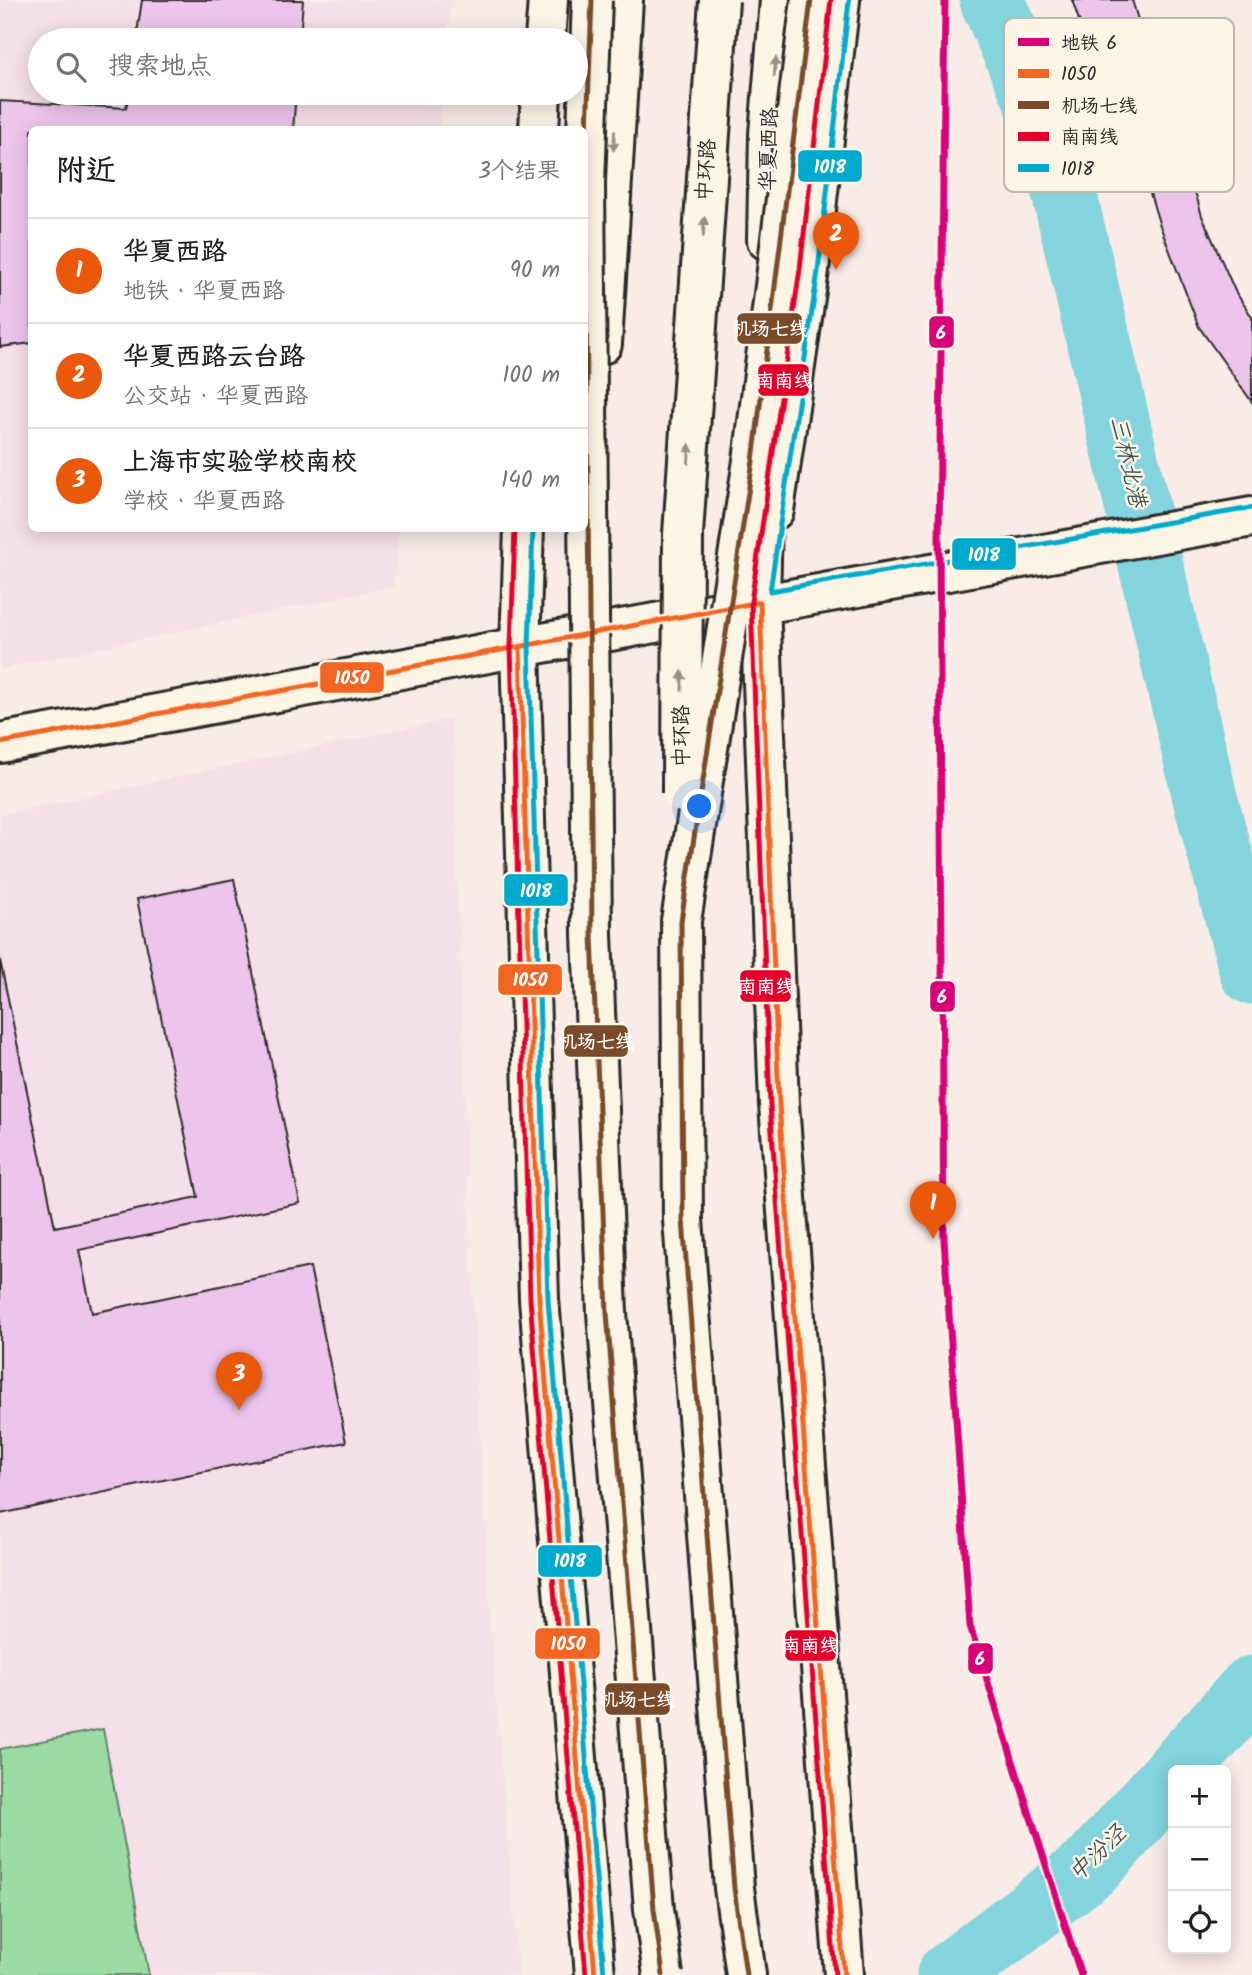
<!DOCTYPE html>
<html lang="zh">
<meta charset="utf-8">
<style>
body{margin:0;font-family:Kalam,"LXGW WenKai TC",sans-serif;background:#f6f6f6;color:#202124}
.controls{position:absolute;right:21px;bottom:21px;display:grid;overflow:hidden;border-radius:10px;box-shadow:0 4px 18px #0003}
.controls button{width:63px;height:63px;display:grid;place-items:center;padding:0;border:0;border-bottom:2px solid #e0e0e0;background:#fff;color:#202124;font:35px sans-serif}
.you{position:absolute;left:700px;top:807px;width:24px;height:24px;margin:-18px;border:5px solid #fff;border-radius:50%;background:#1a73e8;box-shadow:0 0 0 10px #1a73e833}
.badge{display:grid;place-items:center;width:46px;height:46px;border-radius:50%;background:#ea580c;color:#fff;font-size:23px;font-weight:700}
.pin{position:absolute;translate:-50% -58px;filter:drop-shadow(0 2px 4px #0008)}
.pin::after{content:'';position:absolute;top:37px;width:24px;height:21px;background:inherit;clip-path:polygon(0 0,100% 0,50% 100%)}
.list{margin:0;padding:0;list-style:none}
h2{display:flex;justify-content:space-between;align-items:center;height:91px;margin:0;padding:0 28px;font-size:30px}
h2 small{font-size:23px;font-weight:400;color:#757577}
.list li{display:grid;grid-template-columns:46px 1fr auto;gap:21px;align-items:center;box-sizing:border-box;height:105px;padding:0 28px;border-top:2px solid #e0e0e0}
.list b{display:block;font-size:26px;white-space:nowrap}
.list p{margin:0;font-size:23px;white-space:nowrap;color:#757577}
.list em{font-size:23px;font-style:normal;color:#757577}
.icon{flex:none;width:38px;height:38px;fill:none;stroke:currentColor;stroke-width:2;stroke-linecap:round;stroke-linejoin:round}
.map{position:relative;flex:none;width:1252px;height:1975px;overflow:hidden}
.search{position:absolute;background:#fff;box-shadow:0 4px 18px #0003;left:28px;top:28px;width:560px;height:77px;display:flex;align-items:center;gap:18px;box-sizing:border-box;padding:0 24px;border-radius:38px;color:#757577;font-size:26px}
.panel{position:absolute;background:#fff;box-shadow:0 4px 18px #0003;left:28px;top:126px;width:560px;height:406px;border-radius:10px}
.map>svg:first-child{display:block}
.built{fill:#f5dfe8}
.green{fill:#9bdba4;stroke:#638368;stroke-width:2}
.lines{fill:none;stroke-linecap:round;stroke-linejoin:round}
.river{stroke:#83d4dd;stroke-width:65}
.building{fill:#edc4eb;stroke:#2b2b2b;stroke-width:2}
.street-casing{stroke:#2b2b2b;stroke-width:44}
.secondary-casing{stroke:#2b2b2b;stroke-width:44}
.primary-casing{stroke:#2b2b2b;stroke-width:44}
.highway-casing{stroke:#2b2b2b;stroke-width:44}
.street{stroke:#fcf5e5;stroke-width:38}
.secondary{stroke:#fcf5e5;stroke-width:38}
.primary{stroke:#fcf5e5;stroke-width:38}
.highway{stroke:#fcf5e5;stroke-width:38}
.highway-bridge-casing{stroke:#2b2b2b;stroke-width:44;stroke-linecap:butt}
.highway-bridge{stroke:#fcf5e5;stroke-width:38}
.bus-1-casing{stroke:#fcf5e5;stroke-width:10}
.bus-2-casing{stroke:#fcf5e5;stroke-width:10}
.bus-3-casing{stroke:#fcf5e5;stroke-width:10}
.bus-4-casing{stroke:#fcf5e5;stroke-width:10}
.bus-1{stroke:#f26522;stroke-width:5}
.bus-2{stroke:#7a4b2a;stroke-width:5}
.bus-3{stroke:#e4002b;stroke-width:5}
.bus-4{stroke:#00a9ce;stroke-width:5}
.metro-1-casing{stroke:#fcf5e5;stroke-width:12}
.metro-1{stroke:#d9017a;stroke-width:7}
.oneway{fill:#949088}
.labels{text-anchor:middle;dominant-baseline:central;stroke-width:5;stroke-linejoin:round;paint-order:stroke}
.street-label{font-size:21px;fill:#2b2b2b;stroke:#fcf5e5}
.water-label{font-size:23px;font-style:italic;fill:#415558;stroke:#fcf5e5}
.key{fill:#fcf5e5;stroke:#bdb8ad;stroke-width:2}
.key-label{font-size:19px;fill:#2b2b2b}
.line-badge{stroke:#fcf5e5;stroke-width:2.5}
.badge-label{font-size:19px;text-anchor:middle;font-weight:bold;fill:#fff}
</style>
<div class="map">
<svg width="1252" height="1975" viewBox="0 0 1252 1975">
<rect width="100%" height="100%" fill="#f9ebe6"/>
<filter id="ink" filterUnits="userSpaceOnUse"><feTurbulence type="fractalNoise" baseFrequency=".0143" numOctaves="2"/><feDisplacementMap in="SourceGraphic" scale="14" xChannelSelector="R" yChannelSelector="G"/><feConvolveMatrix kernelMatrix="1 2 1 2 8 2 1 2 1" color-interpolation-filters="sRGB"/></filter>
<g filter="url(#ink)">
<g class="built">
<polygon points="0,0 451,0 447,40 40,40 40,93 442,93 439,129 32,130 32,528 399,529 393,586 0,669"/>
<polygon points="451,719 468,1206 489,1614 518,1975 0,1975 0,815"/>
</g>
<polygon class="green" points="103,1729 149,1975 0,1975 0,1749"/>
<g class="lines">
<g class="river">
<polyline points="992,0 1050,132 1206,802 1252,972"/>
<polyline points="1178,1770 1252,1688"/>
<polyline points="949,1975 1092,1866 1173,1776"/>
</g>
</g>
<g class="building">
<polygon points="142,0 303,0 300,40 136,40"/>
<polygon points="1072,0 1132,0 1150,59 1099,78"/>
<polygon points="129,93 296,93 293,130 32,130 32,343 0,347 0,101 126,108"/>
<polygon points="1174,118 1202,216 1235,291 1252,317 1252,402 1199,327 1159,223 1132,134"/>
<polygon points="234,879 300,1203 79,1250 92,1313 310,1267 346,1442 0,1514 0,960 55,1227 198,1197 137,899"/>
</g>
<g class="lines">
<defs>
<polyline id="street" points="0,743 520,647"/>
<polyline id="secondary" points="520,647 1252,517"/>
<g id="primary">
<polyline points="545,40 548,0"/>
<polyline points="539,130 541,93"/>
<polyline points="767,240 769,134 780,0"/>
<polyline points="763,478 760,602 779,1104 844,1975"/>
<polyline points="774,510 809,270 840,0"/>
<polyline points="524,528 520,647 539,1299 595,1975"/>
</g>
<g id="highway">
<polyline points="602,344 623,0"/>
<polyline points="681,921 683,1220 734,1888 746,1975"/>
</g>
</defs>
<use href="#street" class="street-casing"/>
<use href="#secondary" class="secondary-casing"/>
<use href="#primary" class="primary-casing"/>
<use href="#highway" class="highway-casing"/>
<use href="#street" class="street"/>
<use href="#secondary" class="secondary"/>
<use href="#primary" class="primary"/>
<use href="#highway" class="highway"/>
<defs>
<g id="highway-bridge">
<polyline points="592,0 585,183 592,934 607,1313 654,1909 663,1975"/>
<polyline points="682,793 683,534 719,0"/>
<polyline points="681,921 753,461 811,0"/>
</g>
</defs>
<use href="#highway-bridge" class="highway-bridge-casing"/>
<use href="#highway-bridge" class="highway-bridge"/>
<defs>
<g id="bus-1">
<polyline points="520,647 539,1299 595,1975"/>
<polyline points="0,743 760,602 779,1104 844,1975"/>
</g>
<g id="bus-2">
<polyline points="592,0 585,183 592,934 607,1313 654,1909 663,1975"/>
<polyline points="746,1975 734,1888 683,1220 681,921 753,461 811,0"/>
</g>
<g id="bus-3">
<polyline points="831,0 800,269 751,602 770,1105 835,1975"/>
<polyline points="515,528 511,647 530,1299 586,1975"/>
</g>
<g id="bus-4">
<polyline points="849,1 818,271 770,591 1251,508"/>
<polyline points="533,528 529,647 548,1299 604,1974"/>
</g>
</defs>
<use href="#bus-1" class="bus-1-casing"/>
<use href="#bus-2" class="bus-2-casing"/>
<use href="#bus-3" class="bus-3-casing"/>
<use href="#bus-4" class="bus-4-casing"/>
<use href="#bus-1" class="bus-1"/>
<use href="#bus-2" class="bus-2"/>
<use href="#bus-3" class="bus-3"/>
<use href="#bus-4" class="bus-4"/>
<defs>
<polyline id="metro-1" points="945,0 939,539 944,1239 970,1626 1081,1975"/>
</defs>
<use href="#metro-1" class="metro-1-casing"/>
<use href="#metro-1" class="metro-1"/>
</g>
<defs><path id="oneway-solid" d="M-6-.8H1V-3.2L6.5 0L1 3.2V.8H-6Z" transform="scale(1.75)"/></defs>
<g class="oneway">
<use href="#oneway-solid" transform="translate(775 67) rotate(-85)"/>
<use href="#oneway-solid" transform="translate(614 141) rotate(93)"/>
<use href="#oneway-solid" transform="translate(704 227) rotate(-86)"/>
<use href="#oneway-solid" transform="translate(689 454) rotate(-86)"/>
<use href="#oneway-solid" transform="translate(682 681) rotate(-90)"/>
</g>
</g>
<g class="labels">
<g class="street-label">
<text transform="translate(770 149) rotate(-88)">华夏西路</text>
<text transform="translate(707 170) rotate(-86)">中环路</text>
<text transform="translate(682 736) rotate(-90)">中环路</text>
</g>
<g class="water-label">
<text transform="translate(1127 462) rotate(77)">三林北港</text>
<text transform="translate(1098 1854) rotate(-44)">中汾泾</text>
</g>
</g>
<rect x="1004" y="18" width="230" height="174" rx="10" class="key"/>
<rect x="1018" y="38" width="31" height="8" fill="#d9017a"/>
<rect x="1018" y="69" width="31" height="9" fill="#f26522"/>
<rect x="1018" y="101" width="31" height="8" fill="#7a4b2a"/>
<rect x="1018" y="132" width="31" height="9" fill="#e4002b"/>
<rect x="1018" y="164" width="31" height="8" fill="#00a9ce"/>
<g class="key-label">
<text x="1061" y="49">地铁 6</text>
<text x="1061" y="80">1050</text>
<text x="1061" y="112">机场七线</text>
<text x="1061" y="143">南南线</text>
<text x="1061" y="175">1018</text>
</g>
<g class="line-badge">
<rect x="797" y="149" width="66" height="34" rx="7" fill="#00a9ce"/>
<rect x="736" y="312" width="67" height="33" rx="7" fill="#7a4b2a"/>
<rect x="928" y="315" width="27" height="34" rx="7" fill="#d9017a"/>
<rect x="757" y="363" width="53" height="34" rx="7" fill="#e4002b"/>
<rect x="951" y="537" width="66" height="34" rx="7" fill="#00a9ce"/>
<rect x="319" y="661" width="66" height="33" rx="7" fill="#f26522"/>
<rect x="503" y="873" width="66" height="34" rx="7" fill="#00a9ce"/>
<rect x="497" y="963" width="66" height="33" rx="7" fill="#f26522"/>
<rect x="739" y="969" width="53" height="34" rx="7" fill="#e4002b"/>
<rect x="929" y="980" width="27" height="33" rx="7" fill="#d9017a"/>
<rect x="563" y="1024" width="66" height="34" rx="7" fill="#7a4b2a"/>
<rect x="537" y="1544" width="66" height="34" rx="7" fill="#00a9ce"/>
<rect x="534" y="1627" width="67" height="33" rx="7" fill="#f26522"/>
<rect x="784" y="1629" width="53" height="33" rx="7" fill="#e4002b"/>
<rect x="967" y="1642" width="27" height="33" rx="7" fill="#d9017a"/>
<rect x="604" y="1682" width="67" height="34" rx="7" fill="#7a4b2a"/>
</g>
<g class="badge-label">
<text x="830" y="173">1018</text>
<text x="770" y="335">机场七线</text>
<text x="941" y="339">6</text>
<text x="784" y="387">南南线</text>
<text x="984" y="561">1018</text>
<text x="352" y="684">1050</text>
<text x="536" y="897">1018</text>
<text x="530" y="986">1050</text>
<text x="766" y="993">南南线</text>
<text x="942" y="1003">6</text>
<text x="596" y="1048">机场七线</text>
<text x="570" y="1567">1018</text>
<text x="568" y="1650">1050</text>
<text x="810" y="1652">南南线</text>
<text x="980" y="1665">6</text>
<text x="637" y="1706">机场七线</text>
</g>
</svg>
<div class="controls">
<button>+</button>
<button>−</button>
<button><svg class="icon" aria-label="locate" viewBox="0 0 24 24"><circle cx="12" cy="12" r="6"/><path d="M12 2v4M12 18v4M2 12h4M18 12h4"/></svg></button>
</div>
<div class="you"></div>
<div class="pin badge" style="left:933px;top:1239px">1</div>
<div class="pin badge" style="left:836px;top:270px">2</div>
<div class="pin badge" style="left:239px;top:1410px">3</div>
<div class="search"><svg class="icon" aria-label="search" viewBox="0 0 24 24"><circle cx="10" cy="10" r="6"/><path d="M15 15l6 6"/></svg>搜索地点</div>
<section class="panel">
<h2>附近<small>3个结果</small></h2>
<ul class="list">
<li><span class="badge">1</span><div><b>华夏西路</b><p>地铁 · 华夏西路</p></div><em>90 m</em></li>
<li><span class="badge">2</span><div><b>华夏西路云台路</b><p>公交站 · 华夏西路</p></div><em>100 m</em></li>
<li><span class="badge">3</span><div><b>上海市实验学校南校</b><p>学校 · 华夏西路</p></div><em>140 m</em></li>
</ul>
</section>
</div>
